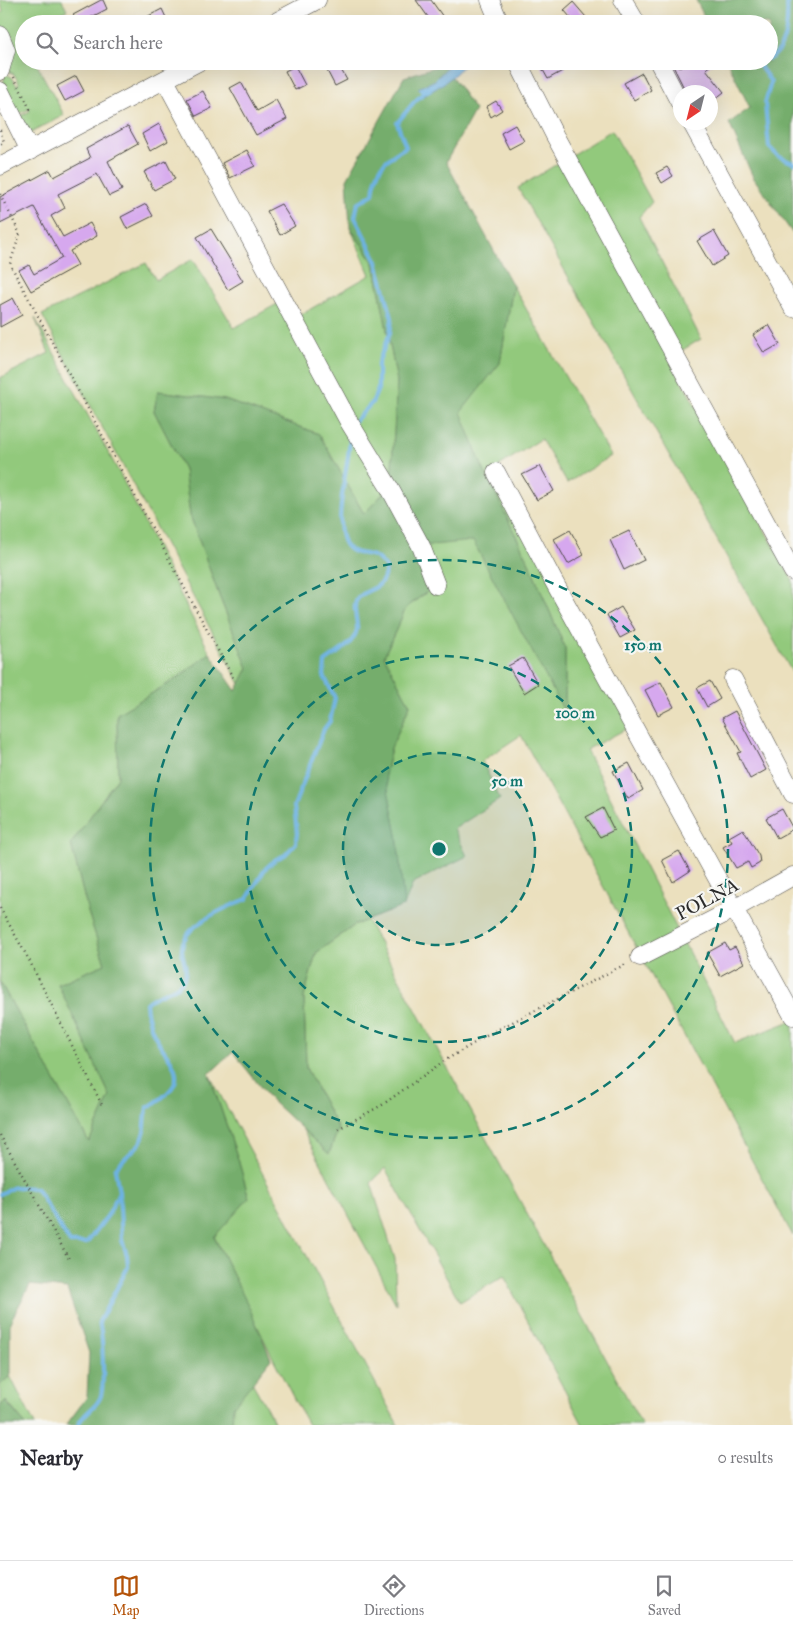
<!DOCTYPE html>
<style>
body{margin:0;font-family:"IM FELL Great Primer",serif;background:#f7f7f7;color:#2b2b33}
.compass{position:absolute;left:673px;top:85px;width:45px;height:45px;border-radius:50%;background:#fff;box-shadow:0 5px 20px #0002;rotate:215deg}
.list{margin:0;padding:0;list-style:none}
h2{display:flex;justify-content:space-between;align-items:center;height:65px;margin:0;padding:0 20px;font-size:21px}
h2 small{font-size:16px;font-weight:400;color:#7c7c81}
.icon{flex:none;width:28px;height:28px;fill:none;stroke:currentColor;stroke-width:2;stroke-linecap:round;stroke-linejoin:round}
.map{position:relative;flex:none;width:793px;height:1425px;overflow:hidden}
.search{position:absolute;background:#fff;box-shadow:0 5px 20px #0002;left:15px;right:15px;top:15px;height:55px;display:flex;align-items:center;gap:12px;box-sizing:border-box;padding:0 18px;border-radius:28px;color:#7c7c81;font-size:19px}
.sheet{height:135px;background:#fff}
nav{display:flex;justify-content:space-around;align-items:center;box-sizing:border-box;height:70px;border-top:1px solid #e1e1e2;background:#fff;font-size:14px;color:#7c7c81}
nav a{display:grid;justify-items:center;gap:2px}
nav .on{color:#b45309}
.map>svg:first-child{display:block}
.green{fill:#92c97c;stroke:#5e7a54}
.forest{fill:#75ad6c;stroke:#506c4c}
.water{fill:#6db2e3;stroke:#4c6e87}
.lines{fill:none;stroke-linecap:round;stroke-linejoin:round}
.stream{stroke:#6db2e3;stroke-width:4}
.building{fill:#d6a8ee}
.minor-casing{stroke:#484641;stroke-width:19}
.path{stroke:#484641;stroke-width:2.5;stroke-dasharray:1 4;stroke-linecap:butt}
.minor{stroke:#fff;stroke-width:18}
.ring{fill:none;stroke:#0f766e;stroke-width:2.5;stroke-dasharray:9 6}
.labels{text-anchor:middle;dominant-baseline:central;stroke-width:4.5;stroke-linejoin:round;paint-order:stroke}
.street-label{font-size:19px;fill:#2b2b2b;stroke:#f6f6f2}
.centre{fill:#0f766e;stroke:#f6f6f2;stroke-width:2.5}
.ring-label{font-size:15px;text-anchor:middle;font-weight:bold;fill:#0f766e;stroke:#f6f6f2;stroke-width:4.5;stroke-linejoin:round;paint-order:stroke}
</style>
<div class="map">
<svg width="793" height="1425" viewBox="0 0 793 1425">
<rect width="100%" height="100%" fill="#f6f6f2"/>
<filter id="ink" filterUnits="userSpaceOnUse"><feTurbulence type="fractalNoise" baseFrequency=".02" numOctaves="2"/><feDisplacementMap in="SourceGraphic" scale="10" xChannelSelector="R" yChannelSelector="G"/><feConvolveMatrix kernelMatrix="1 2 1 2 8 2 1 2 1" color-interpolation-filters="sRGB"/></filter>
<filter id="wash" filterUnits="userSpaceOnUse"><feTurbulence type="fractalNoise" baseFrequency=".0096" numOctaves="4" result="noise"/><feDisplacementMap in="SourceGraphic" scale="20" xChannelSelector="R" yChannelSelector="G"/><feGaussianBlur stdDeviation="1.12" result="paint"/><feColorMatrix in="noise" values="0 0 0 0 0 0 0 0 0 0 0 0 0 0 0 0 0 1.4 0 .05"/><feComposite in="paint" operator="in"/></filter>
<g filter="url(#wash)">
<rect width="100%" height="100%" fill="#ebe0be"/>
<g class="green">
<polygon points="0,0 62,0 67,10 40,24 24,24 24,33 21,35 24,40 24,61 35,61 64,115 29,134 20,116 30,111 29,109 16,115 3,86 5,74 12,77 17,86 19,83 14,74 9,72 10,68 7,67 8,40 0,25 0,14 3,12"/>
<polygon points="612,130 652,202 639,217 701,339 669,358 793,581 793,674 518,188"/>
<polygon points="350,227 374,263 397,381 391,485 364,514 319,434 225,400 158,391 154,411 184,469 190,515 220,598 248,668 240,684 42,315 146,263 156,280 193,259 234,328 288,298 300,315 370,275"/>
<polygon points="513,286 611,456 567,483 541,439 499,466 630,727 586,750 735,1043 791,1021 793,1025 793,1236 521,735 482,761 500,799 454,829 467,856 413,883 404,906 397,835 385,775 391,748 410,705 384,656 406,608 436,585 421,546 473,540 565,711 565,648 531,567 482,466 460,412 500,363"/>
<polygon points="35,318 121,476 210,653 176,679 117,714 118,777 71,844 88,912 105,964 58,984 110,1096 89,1142 0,982 0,378 49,353"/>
<polygon points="367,920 642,1425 583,1425 504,1276 460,1302 385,1168 371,1183 395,1259 396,1304 303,1130 329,1154 338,1129 306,1068 304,997 316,953 355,925"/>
<path d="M209,1074l189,351h-90c-34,-62 -63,-125 -94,-189l35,-38 -11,-39z"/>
<polygon points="10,1376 35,1425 26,1425 6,1401 0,1407 0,1385"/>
<polygon points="252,1382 276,1425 232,1425 232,1407"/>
</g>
<g class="forest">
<polygon points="696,0 793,0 793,234 753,177 729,123 750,108 727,61 769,61 769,24 708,24"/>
<polygon points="443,64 475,110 446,162 513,286 500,363 461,412 482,466 531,567 565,648 565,713 473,541 421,546 436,585 406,608 384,656 410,705 391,748 385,775 397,835 404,906 355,925 316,953 304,997 306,1068 338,1129 329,1154 270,1099 233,1052 209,1074 238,1159 249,1198 214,1237 250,1309 271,1359 233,1407 232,1425 66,1425 87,1397 89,1353 67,1289 30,1285 10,1322 10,1376 0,1385 0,982 89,1142 110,1096 58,984 105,964 88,912 71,844 118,777 117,714 176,679 210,653 236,691 248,668 220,598 190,515 184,469 154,411 158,391 225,400 319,434 364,514 391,485 397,381 374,263 350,227 347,179 404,77"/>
<polygon points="5,1401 26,1425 0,1425 0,1407"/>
</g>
<path class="water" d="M453,61h14c-11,15 -27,25 -43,35l-6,-8 17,-8z"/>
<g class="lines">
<g class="stream">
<path d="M769,59c19,-9 19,-41 18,-59"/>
<polyline points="763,61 760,63 761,68 771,82 765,103 769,147 778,156 793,163"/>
<path d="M355,421l17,-18 6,-14v-26l12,-30 2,-15 -15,-56 -22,-45 3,-14 15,-9c3,-26 10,-34 33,-47l-9,-24 17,-21 13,-12"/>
<polyline points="0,1194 14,1187 36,1188 70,1243 87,1243 108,1215 119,1192"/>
<path d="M78,1425c6,-13 17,-16 22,-27 5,-10 3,-63 -1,-76l29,-55 -1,-12 -5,-15 -3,-48 -4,-23c7,-10 18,-17 25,-26 7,-10 4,-24 7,-35 9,-6 29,-18 29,-30 1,-13 -11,-25 -17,-35 -8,-12 -12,-26 -13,-40 10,-11 32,-11 38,-25 5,-11 -3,-20 -2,-30 1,-23 47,-42 65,-49l18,-30 11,-10 9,-4 11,-12 1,-10 -3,-27 30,-77 6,-8 5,-23 -11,-22 1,-14c11,-9 29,-17 32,-33 1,-9 -6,-23 1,-31 13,-13 24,-5 28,-30 -15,-22 -26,-8 -39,-21 -17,-18 3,-85 3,-110"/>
</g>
</g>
<g id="blocks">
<g class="building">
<polygon points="101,0 103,0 107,9 78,24 73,15"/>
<polygon points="416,0 431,0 448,24 433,24"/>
<polygon points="573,2 592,24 576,24 564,10"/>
<polygon points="162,9 169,24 133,24"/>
<polygon points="322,61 336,61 347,80 335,86"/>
<polygon points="538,61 562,61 566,69 548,79"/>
<polygon points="686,61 715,61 706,69 724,92 710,103 710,92 686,92 673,66 678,63 680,67"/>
<polygon points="295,66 305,85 295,90 285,71"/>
<polygon points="642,73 651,90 634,100 624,83"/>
<polygon points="76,76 84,91 65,101 57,86"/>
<polygon points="241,82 257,111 276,100 287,119 256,135 230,88"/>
<polygon points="203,91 212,108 196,116 187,99"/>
<polygon points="496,101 502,110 491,117 486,107"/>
<polygon points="159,124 168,141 150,151 142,134"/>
<polygon points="515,125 524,141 509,149 501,133"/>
<polygon points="128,126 138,144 108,161 122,190 109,196 97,174 58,194 65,208 51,216 63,237 90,223 97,236 70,251 78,265 31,291 19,270 29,265 34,274 62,258 34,207 0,224 0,197 50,170 54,177 90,158 86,149"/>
<polygon points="247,150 255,166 230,178 222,163"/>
<polygon points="166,161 175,179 154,190 144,172"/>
<polygon points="667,167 673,176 662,183 656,173"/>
<polygon points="146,204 153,216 127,229 121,217"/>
<polygon points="281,204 295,226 280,235 267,211"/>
<polygon points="211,229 243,281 228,290 197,237"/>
<polygon points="714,231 728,256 712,266 697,241"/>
<polygon points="13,298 22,315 0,327 0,305"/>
<polygon points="769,325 780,344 764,353 753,335"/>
<polygon points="540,466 554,491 537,500 522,475"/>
<polygon points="570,530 584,555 568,564 554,539"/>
<polygon points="629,531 644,560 624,570 610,540"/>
<polygon points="621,607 635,630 620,638 607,615"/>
<polygon points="523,658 538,684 524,693 508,666"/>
<polygon points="710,681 720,699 707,707 697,688"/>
<polygon points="661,682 674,707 658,715 645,690"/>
<polygon points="735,711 766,770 750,779 737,753 741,752 722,718"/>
<polygon points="629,763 643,790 628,799 613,771"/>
<polygon points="603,808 614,830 600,837 586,817"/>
<polygon points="782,809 793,829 777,838 766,818"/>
<polygon points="743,829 759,856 760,863 751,868 748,862 736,868 723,847 732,842 729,837"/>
<polygon points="679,851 690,871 673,882 662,860"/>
<polygon points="725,943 729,950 735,947 744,963 720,976 707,953"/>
</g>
</g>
</g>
<g filter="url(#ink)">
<use href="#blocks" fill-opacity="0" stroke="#484641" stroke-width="1"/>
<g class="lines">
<defs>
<g id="minor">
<polyline points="490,0 500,24"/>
<polyline points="623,0 637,24"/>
<polyline points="272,24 317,0"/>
<polyline points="0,35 6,50 0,71"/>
<polyline points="517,61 555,136 793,572"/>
<polyline points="658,61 680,103"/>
<polyline points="165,80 349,422 389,487 421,546 436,585"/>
<polyline points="0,91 30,151"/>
<polyline points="691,122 793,308"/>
<polyline points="0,166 200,61"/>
<polyline points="496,472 553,580 793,1016"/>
<polyline points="733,679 793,794"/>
<polyline points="640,957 734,909 793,876"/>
</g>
</defs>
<use href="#minor" class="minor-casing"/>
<g class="path">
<polyline points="14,77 30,109 27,111"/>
<polyline points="0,130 4,142 0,145"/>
<polyline points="0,194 20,234 10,264 233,678"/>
<polyline points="0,908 28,958 102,1105"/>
<polyline points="338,1129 382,1105 444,1061 493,1032 628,963"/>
<polyline points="0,1135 69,1259"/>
</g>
<use href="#minor" class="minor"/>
</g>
</g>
<circle cx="439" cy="849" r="96" fill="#0f766e" fill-opacity=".12"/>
<g class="ring">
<circle cx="439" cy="849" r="96"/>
<circle cx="439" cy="849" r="193"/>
<circle cx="439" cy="849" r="289"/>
</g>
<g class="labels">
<g class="street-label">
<text transform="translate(707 899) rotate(-28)">POLNA</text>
</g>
</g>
<circle cx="439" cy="849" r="8" class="centre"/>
<g class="ring-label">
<text x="643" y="650">150 m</text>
<text x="575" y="718">100 m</text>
<text x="507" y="786">50 m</text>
</g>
</svg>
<svg class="compass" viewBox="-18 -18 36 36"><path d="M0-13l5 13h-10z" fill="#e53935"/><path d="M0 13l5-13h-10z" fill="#7c7c81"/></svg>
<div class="search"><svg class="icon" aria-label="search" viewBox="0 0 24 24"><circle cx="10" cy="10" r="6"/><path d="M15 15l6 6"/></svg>Search here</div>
</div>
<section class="sheet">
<h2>Nearby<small>0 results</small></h2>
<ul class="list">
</ul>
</section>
<nav>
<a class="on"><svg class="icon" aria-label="map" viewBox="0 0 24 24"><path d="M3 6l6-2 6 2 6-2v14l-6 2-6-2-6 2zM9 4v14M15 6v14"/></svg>Map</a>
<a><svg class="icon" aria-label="directions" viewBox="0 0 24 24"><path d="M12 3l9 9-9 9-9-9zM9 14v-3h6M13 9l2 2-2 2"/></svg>Directions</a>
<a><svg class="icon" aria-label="saved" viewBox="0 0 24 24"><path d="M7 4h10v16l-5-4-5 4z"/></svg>Saved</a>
</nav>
